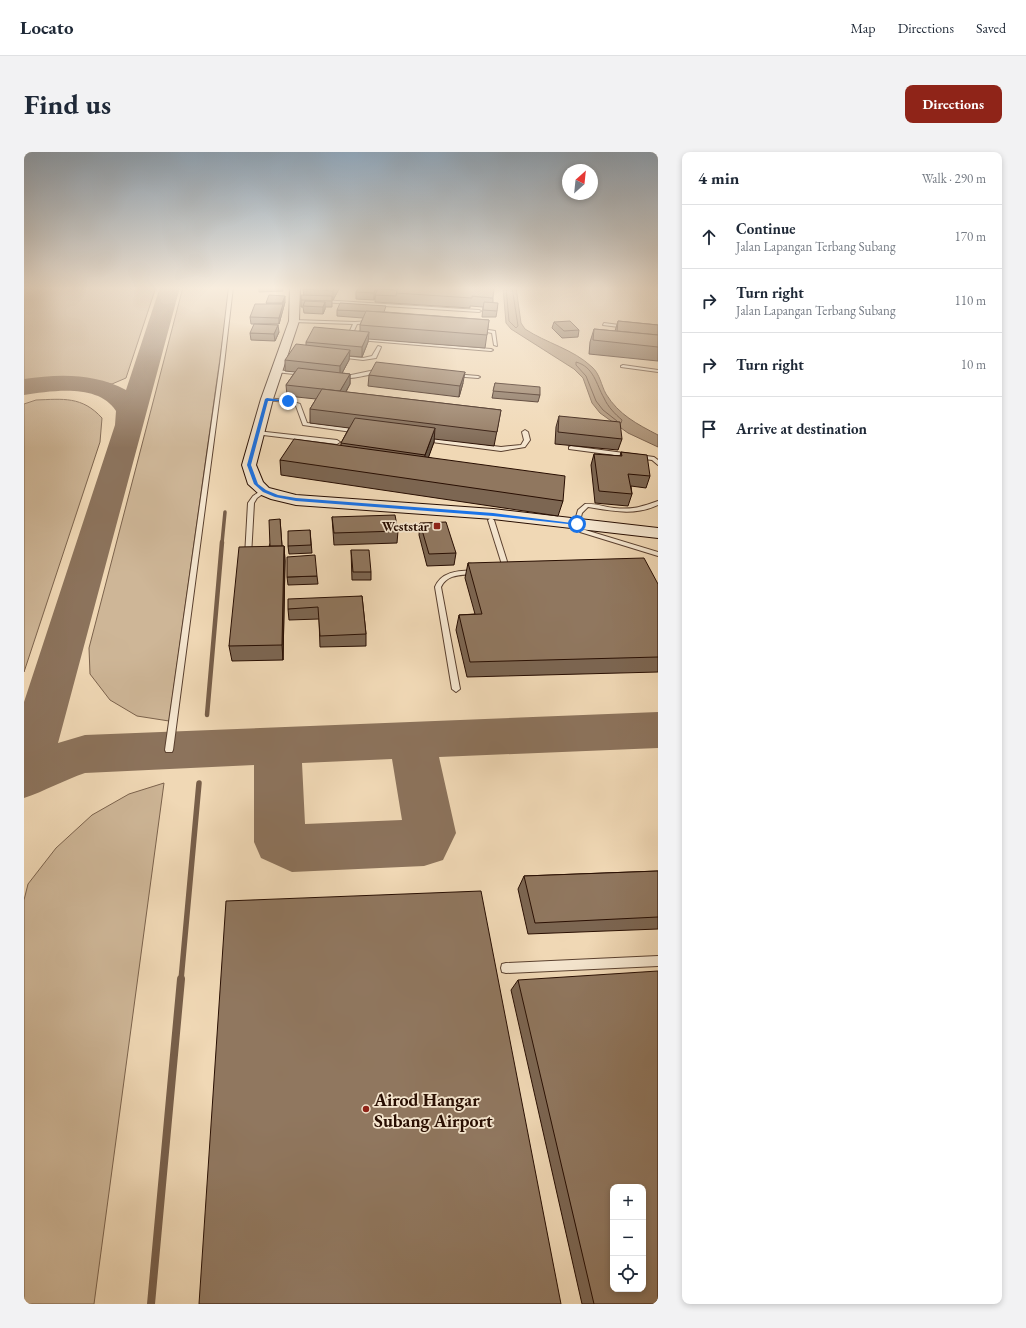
<!DOCTYPE html>
<meta charset="utf-8">
<style>
body{margin:0;font-family:"EB Garamond",serif;background:#f2f2f3;color:#1f2937}
.controls{position:absolute;right:12px;bottom:12px;display:grid;overflow:hidden;border-radius:8px;box-shadow:0 2px 6px #0003}
.controls button{width:36px;height:36px;display:grid;place-items:center;padding:0;border:0;border-bottom:1px solid #e0e1e3;background:#fff;color:#1f2937;font:20px sans-serif}
.compass{position:absolute;left:538px;top:12px;width:36px;height:36px;border-radius:50%;background:#fff;box-shadow:0 2px 6px #0003;rotate:27deg}
.stop{position:absolute;width:12px;height:12px;margin:-9px;border:3px solid #1a73e8;border-radius:50%;background:#fff}
.stop.end{background:#1a73e8;border-color:#fff;box-shadow:0 1px 4px #0008}
.list{margin:0;padding:0;list-style:none}
h2{display:flex;justify-content:space-between;align-items:center;height:52px;margin:0;padding:0 16px;font-size:17px}
h2 small{font-size:13px;font-weight:400;color:#747a83}
.list li{display:grid;grid-template-columns:26px 1fr auto;gap:12px;align-items:center;box-sizing:border-box;height:64px;padding:0 16px;border-top:1px solid #e0e1e3}
.list b{display:block;font-size:15px;white-space:nowrap}
.list p{margin:0;font-size:13px;white-space:nowrap;color:#747a83}
.list em{font-size:13px;font-style:normal;color:#747a83}
.icon{flex:none;width:22px;height:22px;fill:none;stroke:currentColor;stroke-width:2;stroke-linecap:round;stroke-linejoin:round}
.map{position:relative;flex:none;width:634px;height:1152px;overflow:hidden;border-radius:8px}
header{display:flex;align-items:center;gap:24px;box-sizing:border-box;height:56px;padding:0 20px;background:#fff;border-bottom:1px solid #e0e1e3}
header strong{font-size:19px}
nav{display:flex;gap:22px;margin-inline-start:auto;font-size:14px}
.intro{display:flex;align-items:center;justify-content:space-between;box-sizing:border-box;height:96px;padding:0 24px}
h1{margin:0;font-size:28px}
.button{padding:10px 18px;border-radius:8px;background:#8f2418;color:#fff;font-size:14px;font-weight:700}
main{display:flex;gap:24px;padding:0 24px}
aside{flex:1;background:#fff;border-radius:8px;box-shadow:0 2px 6px #0003}
.map>svg:first-child{display:block}
.green{fill:#ceb697;stroke:#7b624c}
.water{fill:#ac9378;stroke:#775e49}
.lines{fill:none;stroke-linecap:round;stroke-linejoin:round}
.shore{stroke:#6a503d;stroke-width:1}
.stream-far3{stroke:#775e49;stroke-width:3.5}
.stream-far2{stroke:#775e49;stroke-width:4.5}
.stream-far1{stroke:#775e49;stroke-width:5.5}
.stream{stroke:#775e49;stroke-width:8}
.taxiway{fill:#8c735c;fill-rule:evenodd}
.lane-casing{stroke:#5a402f;stroke-width:2}
.secondary-casing{stroke:#280e02;stroke-width:2}
.lane{fill:#f5e6cf;fill-rule:evenodd}
.secondary{fill:#f5e6cf;fill-rule:evenodd}
.wall{fill:#7c6652;stroke:#280e02}
.shaded-wall{fill:#655342;stroke:#280e02}
.building{fill:#90775f;stroke:#280e02;fill-rule:evenodd}
.route{fill:#1a73e8}
.poi-dot{fill:#8f2418;stroke:#f5e6cf;stroke-width:1.5}
.labels{text-anchor:middle;dominant-baseline:central;stroke-width:3.5;stroke-linejoin:round;paint-order:stroke}
.far-poi-label{font-size:13px;font-weight:bold;fill:#280e02;stroke:#f5e6cf;text-anchor:end}
.near-poi-label{font-size:18px;font-weight:bold;fill:#280e02;stroke:#f5e6cf;text-anchor:start}
</style>
<header>
<strong>Locato</strong>
<nav><a>Map</a><a>Directions</a><a>Saved</a></nav>
</header>
<div class="intro"><h1>Find us</h1><a class="button">Directions</a></div>
<main>
<div class="map">
<svg width="634" height="1152" viewBox="0 0 634 1152">
<rect width="100%" height="100%" fill="#f0d8b5"/>
<filter id="stains"><feTurbulence type="fractalNoise" baseFrequency=".005" numOctaves="4"/><feColorMatrix values="0 0 0 0 .2 0 0 0 0 .09 0 0 0 0 .02 0 0 0 .5 -.17"/></filter>
<radialGradient id="worn" r=".72"><stop offset=".6" stop-color="#630" stop-opacity="0"/><stop offset="1" stop-color="#630" stop-opacity=".3"/></radialGradient>
<g class="green">
<polygon points="0,135 132,135 102,226 88,232 65,228 40,227 0,231"/>
<polygon points="159,135 206,135 145,569 113,564 86,548 66,522 65,496"/>
<path d="M12,248c27,-1 46,-4 66,18l-2,24 -76,230v-268z"/>
<polygon points="140,631 70,1152 0,1152 0,748 4,732 32,696 68,663 105,642"/>
</g>
<path class="water" d="M479,135h13l5,36 4,6c21,14 48,20 67,38 8,7 9,18 14,27 13,21 31,30 52,41v12l-30,-14 -28,-20 -8,-10 -9,-25 -9,-9 -63,-40 -5,-6z"/>
<g class="lines">
<g class="shore">
<polyline points="482,135 485,169 492,176 494,174 488,135"/>
<path d="M593,269l-14,-11 -7,-9 -10,-25 -10,-11v-3c18,5 20,22 28,36 4,9 11,16 18,22l-1,3"/>
</g>
<polyline class="stream-far3" points="198,391 201,360"/>
<polyline class="stream-far2" points="183,563 198,390"/>
<polyline class="stream-far1" points="157,828 175,631"/>
<polyline class="stream" points="127,1152 157,827"/>
<path class="taxiway" d="M136,135h20l-122,456 27,-8 573,-23v36l-219,9 17,76 -13,27 -19,6 -132,6 -31,-14 -7,-16v-77l-169,8c-21,7 -40,18 -61,25v-96l91,-277 1,-14c-18,-28 -64,-20 -92,-16v-16c35,-5 70,-6 102,11zM368,607l10,61 -97,4 -3,-61z"/>
<defs>
<g id="lane">
<polygon points="205,135 209,135 200,212 149,598 148,600 142,600 141,598 196,212"/>
<polygon points="347,135 359,135 386,138 384,139"/>
<polygon points="298,148 455,158 457,159 455,160 297,150"/>
<polygon points="270,168 331,170 347,169 348,171 333,172 328,183 335,186 467,197 469,198 467,199 334,188 324,183 329,172 269,170"/>
<polygon points="580,171 603,174 605,175 603,176 579,173"/>
<polygon points="452,176 471,179 473,194 470,193 468,181 452,178"/>
<polygon points="354,194 357,195 352,206 339,208 314,205 316,204 339,206 348,204"/>
<polygon points="599,213 634,218 634,220 597,215 597,214"/>
<polygon points="253,218 280,221 282,222 280,223 251,220 251,219"/>
<path d="M351,218h5l2,1c-6,3 -40,10 -45,7z"/>
<polygon points="430,222 454,224 456,225 454,226 428,224 428,222"/>
<polygon points="241,246 264,248 276,252 283,271 335,277 338,279 335,281 279,273 272,254 263,250 241,248"/>
<polygon points="501,278 504,280 506,288 501,295 477,299 400,289 397,287 400,285 477,295 497,293 500,288 498,280"/>
<polygon points="233,279 313,288 316,290 313,292 231,282 230,281"/>
<polygon points="547,294 630,305 634,308 634,313 628,308 545,297 545,295"/>
<polygon points="238,338 243,339 233,346 230,351 227,404 224,406 221,404 224,351 229,344"/>
<path d="M634,349v4c-23,11 -46,6 -70,2l-6,6 -3,12h-4l-1,-1 4,-14 7,-6c9,-1 20,3 29,4 20,2 26,-1 44,-7z"/>
<polygon points="467,366 470,368 486,419 485,420 483,421 480,419 464,368"/>
<polygon points="558,377 634,400 634,404 556,380 556,378"/>
<path d="M453,418l2,1v2c-13,3 -31,-1 -38,14l19,102 -4,3 -4,-3 -17,-102c7,-17 26,-16 42,-17z"/>
<polygon points="634,804 634,814 482,821 478,820 477,816 478,812 482,811"/>
</g>
<polygon id="secondary" points="266,135 276,135 275,169 249,247 232,313 239,330 245,336 272,343 469,357 634,376 634,386 469,367 272,353 247,347 235,342 224,332 218,313 237,247 265,169"/>
</defs>
<use href="#lane" class="lane-casing"/>
<use href="#secondary" class="secondary-casing"/>
<use href="#lane" class="lane"/>
<use href="#secondary" class="secondary"/>
</g>
<g class="wall">
<polygon points="235,135 258,135 259,139 235,140"/>
<polygon points="316,135 309,148 308,148 308,155 301,155 301,157 299,162 280,161 279,155 277,155 277,148 280,144 279,137"/>
<polygon points="335,135 354,135 354,137 469,146 469,151 473,159 472,165 458,165 459,155 446,154 446,156 351,150 351,144 350,148 332,147 332,140"/>
<polygon points="261,150 255,172 227,172 226,165 243,152 242,151"/>
<polygon points="313,158 362,160 465,168 461,196 344,187 344,190 338,205 325,204 325,208 318,221 326,222 326,232 322,240 477,258 470,294 410,287 410,290 404,305 539,349 534,364 257,323 256,308 317,293 317,291 325,276 286,271 286,257 292,247 263,244 262,233 271,220 261,219 261,208 282,193 282,190 336,179 336,173 339,166 313,164"/>
<polygon points="594,169 634,173 634,209 565,202 566,190 570,177 591,179"/>
<polygon points="530,170 555,178 554,185 538,186 528,176"/>
<polygon points="255,180 251,189 227,188 226,181"/>
<polygon points="345,223 439,231 435,245 344,234"/>
<polygon points="471,231 516,243 514,250 468,246"/>
<polygon points="535,264 598,287 594,298 531,292 532,275"/>
<polygon points="597,300 626,324 622,336 607,334 608,342 604,354 571,351 567,313 570,302 596,304"/>
<polygon points="308,365 374,379 373,391 310,393"/>
<polygon points="256,367 258,394 260,394 261,409 259,508 208,509 205,494"/>
<polygon points="396,371 432,401 430,413 403,414 395,383"/>
<polygon points="286,378 288,401 265,402 264,394"/>
<polygon points="327,398 347,420 347,428 328,428"/>
<polygon points="444,411 634,432 634,520 443,525 432,478 435,463 451,462 441,426"/>
<polygon points="293,424 294,432 264,433 263,425"/>
<polygon points="338,444 342,482 342,494 296,495 295,467 265,468 264,457"/>
<polygon points="634,719 634,777 504,782 494,737 500,724"/>
<polygon points="494,828 634,1152 558,1152 487,838"/>
</g>
<g class="shaded-wall">
<polygon points="311,135 316,135 309,148 309,139"/>
<polygon points="352,135 354,135 354,137 350,148 350,141"/>
<polygon points="261,144 261,150 255,172 255,166"/>
<polygon points="301,150 301,157 299,162 299,155"/>
<polygon points="254,173 255,180 251,189 250,182"/>
<polygon points="345,180 344,190 338,205 338,195"/>
<polygon points="326,198 325,208 316,225 316,214"/>
<polygon points="441,220 439,231 435,245 436,234"/>
<polygon points="326,222 326,232 316,250 316,239"/>
<polygon points="411,276 410,290 400,318 401,303"/>
<polygon points="260,394 261,409 259,508 258,493"/>
</g>
<g class="building">
<polygon points="281,135 311,135 309,139 279,137"/>
<polygon points="335,135 352,135 350,141 332,140"/>
<polygon points="374,135 470,135 469,146 448,144 448,146 372,141"/>
<polygon points="354,137 373,138 372,144 351,143"/>
<polygon points="245,143 261,144 258,151 242,151"/>
<polygon points="277,143 308,144 308,149 277,148"/>
<polygon points="281,149 301,150 299,155 279,154"/>
<polygon points="460,150 474,151 473,159 459,158"/>
<polygon points="316,151 362,154 360,160 313,158"/>
<polygon points="231,152 259,152 255,166 226,165"/>
<polygon points="342,159 465,168 463,183 336,173"/>
<polygon points="546,169 555,178 540,179 530,170"/>
<polygon points="594,169 634,173 634,183 593,179"/>
<polygon points="230,172 254,173 250,182 226,181"/>
<polygon points="290,175 345,180 338,195 282,190"/>
<polygon points="570,177 634,183 634,195 569,188"/>
<polygon points="272,192 326,198 316,214 261,208"/>
<polygon points="352,210 441,220 436,234 345,223"/>
<polygon points="274,216 326,222 316,239 262,233"/>
<polygon points="471,231 516,235 516,243 469,239"/>
<polygon points="298,237 477,258 473,280 286,257"/>
<polygon points="535,264 596,270 598,287 534,280"/>
<polygon points="331,266 411,276 401,303 317,291"/>
<polygon points="270,287 541,324 539,349 256,308"/>
<polygon points="597,300 623,303 626,324 604,322 608,342 575,339 570,302 598,304"/>
<polygon points="371,363 374,379 310,381 308,365"/>
<polygon points="256,367 258,394 246,394 245,368"/>
<polygon points="422,370 432,401 405,402 396,371"/>
<polygon points="286,378 287,393 264,394 264,379"/>
<polygon points="260,394 258,493 205,494 215,395"/>
<polygon points="327,398 345,398 347,420 329,420"/>
<polygon points="291,403 293,424 263,425 263,405"/>
<polygon points="620,406 634,432 634,505 446,510 435,463 458,462 444,411"/>
<polygon points="338,444 342,482 296,484 294,455 264,457 264,447"/>
<polygon points="634,719 634,765 511,771 500,724"/>
<polygon points="457,739 537,1152 175,1152 202,749"/>
<path d="M634,819v333h-64l-76,-324zM589,1035h30v102h-30z"/>
</g>
<linearGradient id="sky" x2="0" y2="1"><stop stop-color="#90a7bb"/><stop offset="0.46" stop-color="#f8edde"/><stop offset="1" stop-color="#f8edde" stop-opacity="0"/></linearGradient>
<rect width="634" height="296" fill="url(#sky)"/>
<polygon class="route" points="243,246 266,249 244,249 227,313 234,332 242,338 254,343 272,346 469,361 556,372 553,373 469,364 272,349 251,345 239,340 230,332 223,313 241,247"/>
<g class="poi-dot">
<rect x="409" y="370" width="8" height="8" rx="2"/>
<circle cx="342" cy="957" r="4"/>
</g>
<g class="labels">
<g class="far-poi-label">
<text x="405" y="374">Weststar</text>
</g>
<g class="near-poi-label">
<text x="350" y="947">Airod Hangar<tspan x="350" dy="21">Subang Airport</tspan></text>
</g>
</g>
<rect width="100%" height="100%" filter="url(#stains)"/>
<rect width="100%" height="100%" fill="url(#worn)"/>
</svg>
<div class="controls">
<button>+</button>
<button>−</button>
<button><svg class="icon" aria-label="locate" viewBox="0 0 24 24"><circle cx="12" cy="12" r="6"/><path d="M12 2v4M12 18v4M2 12h4M18 12h4"/></svg></button>
</div>
<svg class="compass" viewBox="-18 -18 36 36"><path d="M0-13l5 13h-10z" fill="#e53935"/><path d="M0 13l5-13h-10z" fill="#747a83"/></svg>
<div class="stop" style="left:553px;top:372px"></div>
<div class="stop end" style="left:264px;top:249px"></div>
</div>
<aside>
<h2>4 min<small>Walk · 290 m</small></h2>
<ul class="list">
<li><svg class="icon" aria-label="ahead" viewBox="0 0 24 24"><path d="M12 20V5M6 11l6-6 6 6"/></svg><div><b>Continue</b><p>Jalan Lapangan Terbang Subang</p></div><em>170 m</em></li>
<li><svg class="icon" aria-label="right" viewBox="0 0 24 24"><path d="M7 20v-9h11M14 6l5 5-5 5"/></svg><div><b>Turn right</b><p>Jalan Lapangan Terbang Subang</p></div><em>110 m</em></li>
<li><svg class="icon" aria-label="right" viewBox="0 0 24 24"><path d="M7 20v-9h11M14 6l5 5-5 5"/></svg><div><b>Turn right</b></div><em>10 m</em></li>
<li><svg class="icon" aria-label="arrive" viewBox="0 0 24 24"><path d="M6 21V4h12l-3 4 3 4H6"/></svg><div><b>Arrive at destination</b></div></li>
</ul>
</aside>
</main>
